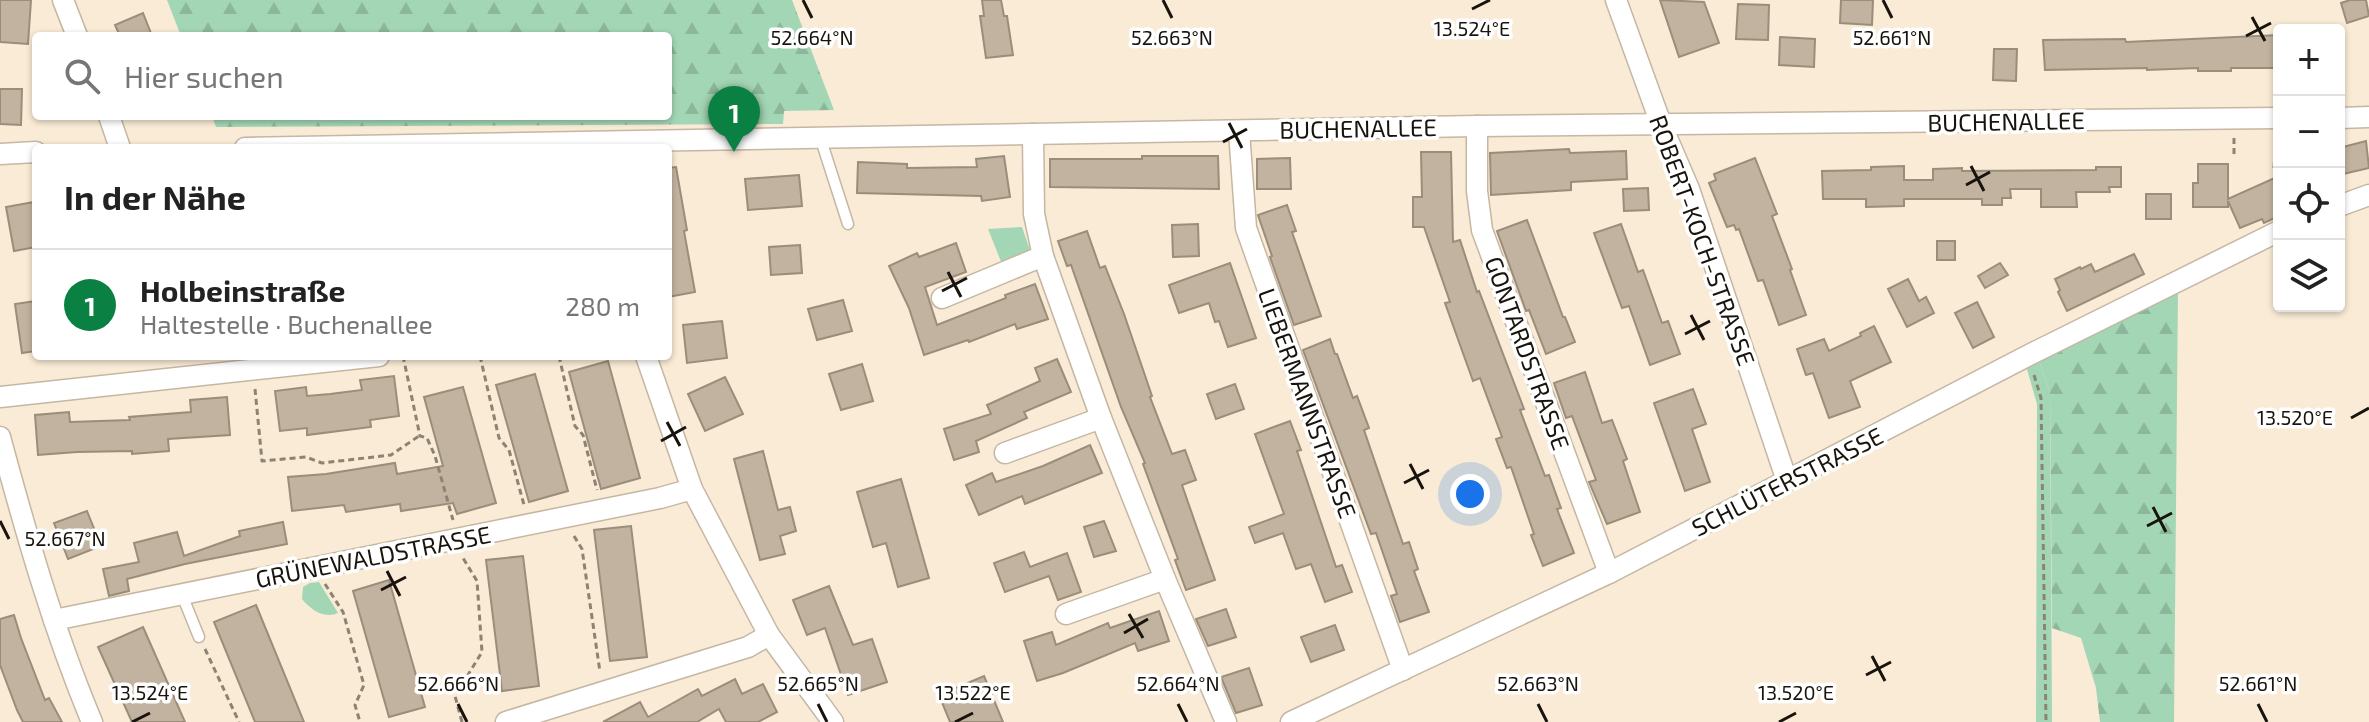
<!DOCTYPE html>
<html lang="de">
<meta charset="utf-8">
<style>
body{margin:0;font-family:"Exo 2",sans-serif;background:#f2f2f2;color:#222}
.controls{position:absolute;right:24px;top:24px;display:grid;overflow:hidden;border-radius:8px;box-shadow:0 2px 6px #0004}
.controls button{width:72px;height:72px;display:grid;place-items:center;padding:0;border:0;border-bottom:2px solid #e0e0e0;background:#fff;color:#222;font:40px sans-serif}
.you{position:absolute;left:1470px;top:494px;width:28px;height:28px;margin:-20px;border:6px solid #fff;border-radius:50%;background:#1a73e8;box-shadow:0 0 0 12px #1a73e833}
.badge{display:grid;place-items:center;width:52px;height:52px;border-radius:50%;background:#0b8043;color:#fff;font-size:26px;font-weight:700}
.pin{position:absolute;translate:-50% -66px;filter:drop-shadow(0 2px 4px #0008)}
.pin::after{content:'';position:absolute;top:42px;width:28px;height:24px;background:inherit;clip-path:polygon(0 0,100% 0,50% 100%)}
.list{margin:0;padding:0;list-style:none}
h2{display:flex;justify-content:space-between;align-items:center;height:104px;margin:0;padding:0 32px;font-size:34px}
h2 small{font-size:26px;font-weight:400;color:#767676}
.list li{display:grid;grid-template-columns:52px 1fr auto;gap:24px;align-items:center;box-sizing:border-box;height:112px;padding:0 32px;border-top:2px solid #e0e0e0}
.list b{display:block;font-size:30px;white-space:nowrap}
.list p{margin:0;font-size:26px;white-space:nowrap;color:#767676}
.list em{font-size:26px;font-style:normal;color:#767676}
.icon{flex:none;width:44px;height:44px;fill:none;stroke:currentColor;stroke-width:2;stroke-linecap:round;stroke-linejoin:round}
.map{position:relative;flex:none;width:2369px;height:722px;overflow:hidden}
.search{position:absolute;background:#fff;box-shadow:0 2px 6px #0004;left:32px;top:32px;width:640px;height:88px;display:flex;align-items:center;gap:20px;box-sizing:border-box;padding:0 28px;border-radius:8px;color:#767676;font-size:30px}
.panel{position:absolute;background:#fff;box-shadow:0 2px 6px #0004;left:32px;top:144px;width:640px;height:216px;border-radius:8px}
.map>svg:first-child{display:block}
.green{fill:#a3d6b4}
.forest{fill:url(#forest-firs)}
.building{fill:#c1b39f;stroke:#9a8d7a;stroke-width:2}
.lines{fill:none;stroke-linecap:round;stroke-linejoin:round}
.lane-casing{stroke:#c5b7a3;stroke-width:13}
.street-casing{stroke:#c5b7a3;stroke-width:23}
.path{stroke:#8d8374;stroke-width:3;stroke-dasharray:6 4;stroke-linecap:butt}
.lane{stroke:#fff;stroke-width:10}
.street{stroke:#fff;stroke-width:20}
.ticks{fill:none;stroke:#18130c;stroke-width:3}
.labels{text-anchor:middle;dominant-baseline:central;stroke-width:7;stroke-linejoin:round;paint-order:stroke}
.street-label{font-size:24px;fill:#18130c;stroke:#fff}
.ticks-label{font-size:20px;text-anchor:middle;fill:#18130c;stroke:#fff;stroke-width:7;stroke-linejoin:round;paint-order:stroke}
</style>
<div class="map">
<svg width="2369" height="722" viewBox="0 0 2369 722">
<defs>
<pattern id="forest-firs" width="22" height="20" patternUnits="userSpaceOnUse" patternTransform="scale(2)"><rect width="22" height="20" fill="#a3d6b4"/><path d="M5 1l3.5 6h-7zM16 11l3.5 6h-7z" fill="#8cb79a"/></pattern>
</defs>
<rect width="100%" height="100%" fill="#f9ebd5"/>
<g class="green">
<polygon points="1022,227 1031,253 1002,264 988,229"/>
<polygon points="2039,361 2050,392 2052,722 2036,722 2037,404 2026,366"/>
<path d="M319,582l19,31c-14,6 -27,-3 -36,-14l1,-12 7,-4z"/>
</g>
<g class="forest">
<polygon points="167,0 792,0 834,110 784,111 783,124 216,127 212,116 668,116 668,36 181,36"/>
<polygon points="2178,291 2174,722 2100,722 2096,688 2081,638 2052,628 2050,392 2039,361"/>
</g>
<g class="building">
<polygon points="0,0 31,0 28,44 0,42"/>
<polygon points="982,0 1001,0 1004,16 1007,16 1013,55 986,58 980,16 984,16"/>
<polygon points="1660,0 1704,2 1719,43 1679,57"/>
<polygon points="1841,0 1873,0 1872,25 1840,23"/>
<polygon points="2350,0 2366,0 2369,16 2347,23 2341,3"/>
<polygon points="1738,4 1769,5 1768,40 1736,39"/>
<polygon points="143,13 152,36 120,36 115,25"/>
<polygon points="2279,35 2279,68 2231,68 2231,71 2198,71 2198,68 2147,70 2147,68 2045,70 2043,40 2125,39 2126,42"/>
<polygon points="1780,37 1815,39 1814,67 1779,65"/>
<polygon points="1994,49 2017,49 2016,81 1993,80"/>
<polygon points="0,89 22,89 21,125 0,124"/>
<polygon points="2366,141 2369,168 2339,175 2339,148"/>
<polygon points="1569,149 1570,153 1626,151 1627,179 1571,182 1571,190 1491,195 1490,153"/>
<polygon points="1421,152 1451,152 1453,242 1460,240 1477,292 1479,291 1524,409 1520,410 1545,476 1549,475 1561,508 1557,509 1574,553 1543,566 1531,535 1534,534 1511,467 1507,468 1496,439 1502,437 1480,378 1473,381 1445,303 1450,302 1424,227 1413,227 1413,197 1422,197"/>
<polygon points="1004,156 1010,197 982,201 981,196 857,193 858,162 907,164 907,168 977,167 976,159"/>
<polygon points="1142,156 1218,156 1219,189 1050,187 1050,159 1142,159"/>
<polygon points="1290,158 1291,189 1257,189 1257,159"/>
<polygon points="1755,158 1777,214 1772,216 1792,269 1790,270 1806,315 1779,325 1763,280 1758,281 1739,229 1736,230 1734,225 1727,227 1709,183 1716,180 1714,174"/>
<polygon points="2198,164 2228,164 2228,199 2279,176 2279,216 2264,223 2262,219 2240,228 2228,201 2228,207 2193,207 2193,183 2198,183"/>
<polygon points="1904,166 1904,180 1933,180 1933,169 1962,168 1962,171 2096,170 2096,167 2121,167 2121,187 2109,187 2110,192 2076,192 2077,207 2041,207 2041,189 2010,189 2011,198 2002,198 2002,205 1982,205 1982,199 1904,199 1904,206 1866,207 1866,199 1823,199 1822,171 1871,170 1871,167"/>
<polygon points="676,167 687,230 684,231 695,292 668,297 668,168"/>
<polygon points="799,175 802,206 748,210 745,179"/>
<polygon points="1648,188 1649,210 1624,211 1623,189"/>
<rect x="2146" y="194" width="25" height="25"/>
<polygon points="34,202 36,247 14,251 6,207"/>
<polygon points="1287,205 1296,231 1292,232 1321,316 1294,325 1270,257 1272,256 1258,215"/>
<polygon points="1527,220 1563,317 1565,317 1575,342 1546,354 1529,310 1526,311 1497,231"/>
<polygon points="1198,224 1199,256 1173,257 1172,225"/>
<polygon points="1621,224 1638,272 1643,270 1662,323 1668,321 1680,354 1650,365 1629,306 1622,308 1594,233"/>
<polygon points="1087,231 1100,268 1105,266 1124,314 1152,396 1150,397 1172,454 1185,450 1196,480 1182,485 1215,580 1186,590 1175,560 1178,559 1143,464 1145,463 1121,407 1071,265 1067,266 1058,241"/>
<rect x="1937" y="241" width="18" height="19"/>
<polygon points="956,243 966,272 925,287 937,325 1006,298 1005,295 1035,284 1048,319 1017,329 1015,324 969,342 968,340 924,355 909,308 889,266 917,253 919,257"/>
<polygon points="800,245 802,273 771,275 769,247"/>
<polygon points="2134,254 2144,274 2067,311 2058,292 2060,290 2055,279 2080,267 2081,269 2091,264 2095,272"/>
<polygon points="1230,263 1256,338 1228,347 1219,321 1215,322 1209,303 1179,313 1169,285"/>
<polygon points="2000,263 2008,275 1985,288 1978,276"/>
<polygon points="1908,279 1919,301 1926,297 1934,313 1907,327 1888,289"/>
<polygon points="843,300 852,331 817,340 808,309"/>
<polygon points="36,301 36,351 22,353 15,304"/>
<polygon points="1977,302 1994,337 1973,348 1955,313"/>
<polygon points="722,321 727,358 687,363 683,325"/>
<polygon points="1874,326 1891,362 1850,381 1860,407 1829,418 1813,373 1806,375 1797,349 1824,339 1829,351 1861,336 1860,333"/>
<polygon points="1330,339 1335,354 1337,354 1353,398 1357,396 1369,428 1364,430 1403,544 1409,542 1418,569 1414,571 1429,612 1400,622 1391,596 1397,594 1376,533 1371,534 1303,350"/>
<polygon points="1057,359 1071,392 1024,412 1027,418 976,441 979,452 954,460 944,429 991,414 987,405 1040,381 1035,368"/>
<polygon points="608,361 640,478 601,489 569,372"/>
<polygon points="862,364 873,401 841,410 829,374"/>
<polygon points="1585,372 1602,423 1612,420 1627,459 1623,461 1640,512 1607,524 1589,482 1596,480 1572,416 1566,418 1554,383"/>
<polygon points="535,374 568,491 529,502 496,385"/>
<polygon points="394,376 399,416 370,420 371,427 307,435 307,428 280,431 275,391 306,387 307,396 330,394 362,390 360,380"/>
<polygon points="725,377 743,414 705,431 688,394"/>
<polygon points="1235,384 1244,409 1216,419 1207,394"/>
<polygon points="463,387 496,503 457,514 453,503 401,511 400,504 346,512 344,505 292,511 288,477 326,474 395,463 397,474 443,466 424,397"/>
<polygon points="1693,389 1706,424 1692,429 1710,482 1685,491 1654,403"/>
<polygon points="227,397 230,435 168,439 169,451 132,454 132,451 77,452 38,455 35,415 69,412 70,422 130,420 129,417 191,412 190,400"/>
<polygon points="1290,421 1301,450 1297,451 1336,567 1342,565 1352,592 1325,602 1311,564 1296,569 1283,533 1255,543 1249,527 1284,514 1255,434"/>
<polygon points="1090,445 1102,473 1025,504 1022,496 979,515 966,485 992,473 996,482 1043,466"/>
<polygon points="763,451 778,510 790,507 796,531 780,536 785,554 760,560 734,459"/>
<polygon points="901,479 929,578 898,587 886,543 873,547 857,492"/>
<polygon points="87,511 101,546 68,559 54,523"/>
<polygon points="1104,521 1116,551 1094,557 1084,527"/>
<polygon points="283,522 287,544 185,564 127,579 129,591 109,596 103,569 139,562 134,543 177,532 184,556 240,536 239,531"/>
<polygon points="631,526 647,657 610,661 594,530"/>
<polygon points="1024,552 1030,567 1067,553 1081,592 1058,600 1049,576 1005,592 994,563"/>
<polygon points="523,556 539,686 502,691 486,560"/>
<polygon points="389,580 425,707 389,717 353,591"/>
<polygon points="829,586 853,645 872,639 887,682 848,695 825,628 807,635 793,600"/>
<polygon points="256,605 304,722 255,722 214,622"/>
<polygon points="1226,609 1236,637 1208,646 1196,619"/>
<polygon points="1159,611 1169,641 1138,651 1135,643 1063,673 1037,681 1024,641 1052,632 1056,645 1108,623 1110,628"/>
<polygon points="14,615 21,638 45,700 49,698 62,722 23,722 17,710 0,665 0,619"/>
<polygon points="1335,625 1344,650 1311,662 1301,637"/>
<polygon points="143,627 185,722 132,722 98,647"/>
<polygon points="1249,668 1262,705 1236,713 1221,677"/>
<polygon points="984,676 1003,722 950,722 939,695"/>
<polygon points="735,679 742,694 763,684 777,712 758,722 726,722 719,709 697,722 603,722 640,702 648,717 698,689 702,696"/>
</g>
<g class="lines">
<defs>
<g id="lane">
<polyline points="820,137 848,224"/>
<polyline points="182,595 199,637"/>
</g>
<g id="street">
<polyline points="63,0 77,36"/>
<polyline points="1616,0 1661,124 1689,189 1787,481"/>
<polyline points="109,116 120,148"/>
<polyline points="2339,118 2369,117"/>
<polyline points="1477,126 1477,191 1482,230 1609,573"/>
<polyline points="1239,131 1246,228 1403,670"/>
<polyline points="1033,134 1034,214 1043,256 1101,418 1165,579 1226,722"/>
<polyline points="245,148 1477,126 2279,118"/>
<polyline points="0,154 36,152"/>
<polyline points="2339,206 2369,195"/>
<polyline points="942,298 1043,256"/>
<polyline points="646,356 692,489 769,635 833,722"/>
<polyline points="0,397 379,356"/>
<path d="M0,437c26,96 53,192 92,285"/>
<polyline points="1005,453 1101,418"/>
<polyline points="1066,614 1165,579"/>
<polyline points="54,620 660,498 692,489"/>
<polyline points="506,722 748,647 769,635"/>
<polyline points="1291,722 1609,573 2033,353 2279,231"/>
</g>
</defs>
<use href="#lane" class="lane-casing"/>
<use href="#street" class="street-casing"/>
<g class="path">
<polyline points="2234,138 2234,158"/>
<polyline points="2274,168 2276,138"/>
<polyline points="403,356 420,436 427,438 435,456 453,520"/>
<polyline points="480,356 499,438 509,450 524,505"/>
<polyline points="559,356 575,426 583,435 597,490"/>
<polyline points="2034,375 2041,398 2046,722"/>
<polyline points="255,389 262,461 306,457 322,463 391,455 419,436"/>
<polyline points="574,536 582,549 600,672"/>
<polyline points="325,584 343,612 364,685 355,705 360,722"/>
<polyline points="205,649 239,722"/>
<polyline points="462,722 455,696 482,652 477,581 463,558"/>
</g>
<use href="#lane" class="lane"/>
<use href="#street" class="street"/>
</g>
<path class="ticks" d="M803,0l9,18M1163,0l9,18M1883,0l9,18M1472,9l18,-9M2252,17l13,24M2246,36l25,-13M1229,123l13,25M1223,142l24,-13M1971,166l13,25M1966,185l24,-13M948,272l13,25M942,291l25,-13M1691,315l13,25M1685,334l25,-13M2351,418l18,-10M667,422l13,24M661,441l25,-14M1410,464l13,25M1404,483l25,-13M2153,507l13,25M0,521l9,18M2147,526l25,-13M387,571l13,25M381,590l25,-13M1129,614l14,24M1124,633l24,-14M1872,656l13,25M1866,675l25,-13M458,704l9,18M818,704l9,18M1178,704l9,18M1538,704l9,18M2258,704l9,18M132,722l18,-9M955,722l18,-9M1779,722l17,-9"/>
<g class="labels">
<g class="street-label">
<text transform="translate(2006 121) rotate(-1)">BUCHENALLEE</text>
<text transform="translate(1358 128) rotate(-1)">BUCHENALLEE</text>
<text transform="translate(1703 240) rotate(70)">ROBERT-KOCH-STRASSE</text>
<text transform="translate(1528 353) rotate(70)">GONTARDSTRASSE</text>
<text transform="translate(1308 403) rotate(70)">LIEBERMANNSTRASSE</text>
<text transform="translate(1787 481) rotate(-27)">SCHLÜTERSTRASSE</text>
<text transform="translate(373 556) rotate(-11)">GRÜNEWALDSTRASSE</text>
</g>
</g>
<g class="ticks-label">
<text x="1472" y="36">13.524°E</text>
<text x="812" y="45">52.664°N</text>
<text x="1172" y="45">52.663°N</text>
<text x="1892" y="45">52.661°N</text>
<text x="2295" y="425">13.520°E</text>
<text x="65" y="546">52.667°N</text>
<text x="458" y="691">52.666°N</text>
<text x="818" y="691">52.665°N</text>
<text x="1178" y="691">52.664°N</text>
<text x="1538" y="691">52.663°N</text>
<text x="2258" y="691">52.661°N</text>
<text x="150" y="700">13.524°E</text>
<text x="973" y="700">13.522°E</text>
<text x="1796" y="700">13.520°E</text>
</g>
</svg>
<div class="controls">
<button>+</button>
<button>−</button>
<button><svg class="icon" aria-label="locate" viewBox="0 0 24 24"><circle cx="12" cy="12" r="6"/><path d="M12 2v4M12 18v4M2 12h4M18 12h4"/></svg></button>
<button><svg class="icon" aria-label="layers" viewBox="0 0 24 24"><path d="M12 4l9 5-9 5-9-5zM3 14l9 5 9-5"/></svg></button>
</div>
<div class="you"></div>
<div class="pin badge" style="left:734px;top:152px">1</div>
<div class="search"><svg class="icon" aria-label="search" viewBox="0 0 24 24"><circle cx="10" cy="10" r="6"/><path d="M15 15l6 6"/></svg>Hier suchen</div>
<section class="panel">
<h2>In der Nähe<small></small></h2>
<ul class="list">
<li><span class="badge">1</span><div><b>Holbeinstraße</b><p>Haltestelle · Buchenallee</p></div><em>280 m</em></li>
</ul>
</section>
</div>
